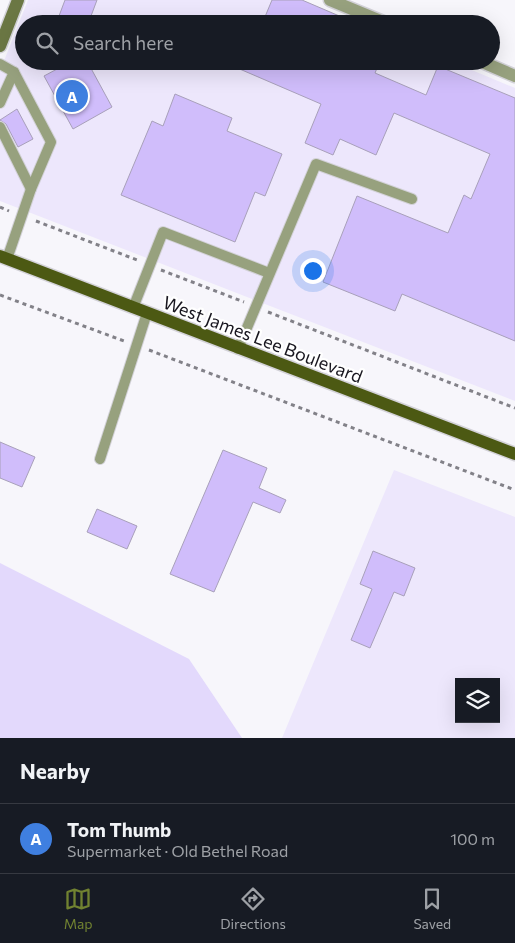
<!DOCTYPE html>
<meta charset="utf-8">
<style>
body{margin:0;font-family:Commissioner,sans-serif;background:#242831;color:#f1f3f6}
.controls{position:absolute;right:15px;bottom:15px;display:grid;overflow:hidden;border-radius:0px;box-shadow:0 5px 20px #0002}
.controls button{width:45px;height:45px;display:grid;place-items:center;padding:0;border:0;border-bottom:1px solid #363941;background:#171b24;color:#f1f3f6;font:25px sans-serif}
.you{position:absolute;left:312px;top:270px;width:18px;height:18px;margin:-12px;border:4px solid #fff;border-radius:50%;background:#1a73e8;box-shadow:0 0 0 8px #1a73e833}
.badge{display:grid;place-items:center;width:32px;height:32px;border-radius:50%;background:#718231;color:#fff;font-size:16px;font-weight:700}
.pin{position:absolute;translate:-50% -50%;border:2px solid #fff;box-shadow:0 1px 5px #0006}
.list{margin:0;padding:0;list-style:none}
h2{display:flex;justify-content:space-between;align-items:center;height:65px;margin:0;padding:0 20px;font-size:21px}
h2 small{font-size:16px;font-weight:400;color:#9ea1a6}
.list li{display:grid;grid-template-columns:32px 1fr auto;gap:15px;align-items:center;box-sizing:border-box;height:70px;padding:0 20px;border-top:1px solid #363941}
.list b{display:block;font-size:19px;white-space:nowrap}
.list p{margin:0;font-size:16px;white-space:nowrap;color:#9ea1a6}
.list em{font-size:16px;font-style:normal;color:#9ea1a6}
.icon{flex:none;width:28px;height:28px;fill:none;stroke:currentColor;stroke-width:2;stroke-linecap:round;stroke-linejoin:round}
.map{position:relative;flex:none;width:515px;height:738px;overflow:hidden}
.search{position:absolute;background:#171b24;box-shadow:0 5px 20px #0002;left:15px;right:15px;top:15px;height:55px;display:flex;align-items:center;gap:12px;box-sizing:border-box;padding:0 18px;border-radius:28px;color:#9ea1a6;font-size:19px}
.sheet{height:135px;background:#171b24}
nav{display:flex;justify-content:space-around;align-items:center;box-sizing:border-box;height:70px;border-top:1px solid #363941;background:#171b24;font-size:14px;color:#9ea1a6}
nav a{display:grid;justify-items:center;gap:2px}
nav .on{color:#718231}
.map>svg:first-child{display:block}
.built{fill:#ede7fc;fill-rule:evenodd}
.green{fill:#e3d9fc}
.building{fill:#d0bdfb;stroke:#a8a0ba}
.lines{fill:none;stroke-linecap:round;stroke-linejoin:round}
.lane-casing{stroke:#d3d2d8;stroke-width:12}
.street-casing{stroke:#d3d2d8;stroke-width:15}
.secondary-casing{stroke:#d3d2d8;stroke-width:15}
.primary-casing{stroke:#d3d2d8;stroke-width:15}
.path{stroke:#828188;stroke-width:3;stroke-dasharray:4 4;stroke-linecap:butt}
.lane{stroke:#97a17e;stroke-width:10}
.street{stroke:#97a17e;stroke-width:12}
.secondary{stroke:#6b7744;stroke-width:12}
.primary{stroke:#4c5913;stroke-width:12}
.labels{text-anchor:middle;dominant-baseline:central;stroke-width:4.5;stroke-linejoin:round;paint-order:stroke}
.street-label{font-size:18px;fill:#18161f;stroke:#fff}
</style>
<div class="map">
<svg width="515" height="738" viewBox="0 0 515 738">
<rect width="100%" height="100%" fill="#f7f6fb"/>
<g class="built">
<polygon points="28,0 300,0 358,24 24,24 24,61 450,61 515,88 515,401 0,201 0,71"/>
<path d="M394,470l121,47v221h-233zM459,682h37v37h-37z"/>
</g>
<polygon class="green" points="0,563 189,659 242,738 0,738"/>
<g class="building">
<polygon points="65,0 97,0 88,24 56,24"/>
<polygon points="272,0 302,0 358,24 262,24"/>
<polygon points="72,61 87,61 112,107 73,129 44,76"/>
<polygon points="221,61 380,61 375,73 426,95 438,66 515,98 515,341 402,294 395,311 323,282 357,196 448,233 464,195 471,199 490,154 394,113 376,155 340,139 333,155 305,143 321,104"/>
<polygon points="175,94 232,118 227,131 282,154 265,196 255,192 235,242 121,195 152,121 163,126"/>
<polygon points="17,109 33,139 18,147 6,124 0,120"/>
<polygon points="0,442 35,457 22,487 0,478"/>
<polygon points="223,450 267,468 259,488 286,500 280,513 253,502 214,592 170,574"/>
<polygon points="97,509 137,526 127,549 87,532"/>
<polygon points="373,551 415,568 404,596 394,592 370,648 351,640 372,589 360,584"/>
</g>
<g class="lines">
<defs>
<g id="lane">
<polyline points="0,64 14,72 51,142 31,189 7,259"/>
<polyline points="0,103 14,72"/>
<polyline points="0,127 31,189"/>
<polyline points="133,308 163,232 269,273"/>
<polyline points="238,349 316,164 412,199"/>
<polyline points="100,459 147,313"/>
</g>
<g id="street">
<polyline points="330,0 388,24"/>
<polyline points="480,61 515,76"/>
</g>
<polyline id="secondary" points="0,46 18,0"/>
<polyline id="primary" points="0,256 515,454"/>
</defs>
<use href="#lane" class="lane-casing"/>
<use href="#street" class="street-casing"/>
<use href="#secondary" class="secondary-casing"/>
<use href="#primary" class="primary-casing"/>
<g class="path">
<polyline points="0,207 9,211"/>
<polyline points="36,221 137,260"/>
<polyline points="161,270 244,302"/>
<polyline points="0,295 124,341"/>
<polyline points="268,312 515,408"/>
<polyline points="149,350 515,490"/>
</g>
<use href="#lane" class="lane"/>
<use href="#street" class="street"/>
<use href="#secondary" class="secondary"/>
<use href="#primary" class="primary"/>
</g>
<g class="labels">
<g class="street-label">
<text transform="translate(263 339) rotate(21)">West James Lee Boulevard</text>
</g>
</g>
</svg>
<div class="controls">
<button><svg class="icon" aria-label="layers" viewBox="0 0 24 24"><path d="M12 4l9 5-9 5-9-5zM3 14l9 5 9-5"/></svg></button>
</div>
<div class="you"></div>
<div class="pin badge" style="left:72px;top:96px;background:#3f7fe0">A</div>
<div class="search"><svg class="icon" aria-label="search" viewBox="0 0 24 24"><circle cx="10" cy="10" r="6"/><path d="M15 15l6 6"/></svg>Search here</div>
</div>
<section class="sheet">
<h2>Nearby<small></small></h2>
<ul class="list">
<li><span class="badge" style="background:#3f7fe0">A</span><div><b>Tom Thumb</b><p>Supermarket · Old Bethel Road</p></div><em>100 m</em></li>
</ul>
</section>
<nav>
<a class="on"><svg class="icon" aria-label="map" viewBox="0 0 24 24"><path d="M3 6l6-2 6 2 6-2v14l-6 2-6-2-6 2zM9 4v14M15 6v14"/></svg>Map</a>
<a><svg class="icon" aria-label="directions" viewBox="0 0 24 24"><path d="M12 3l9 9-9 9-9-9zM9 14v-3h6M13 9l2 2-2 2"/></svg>Directions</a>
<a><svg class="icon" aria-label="saved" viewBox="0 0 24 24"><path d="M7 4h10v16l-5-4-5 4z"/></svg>Saved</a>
</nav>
